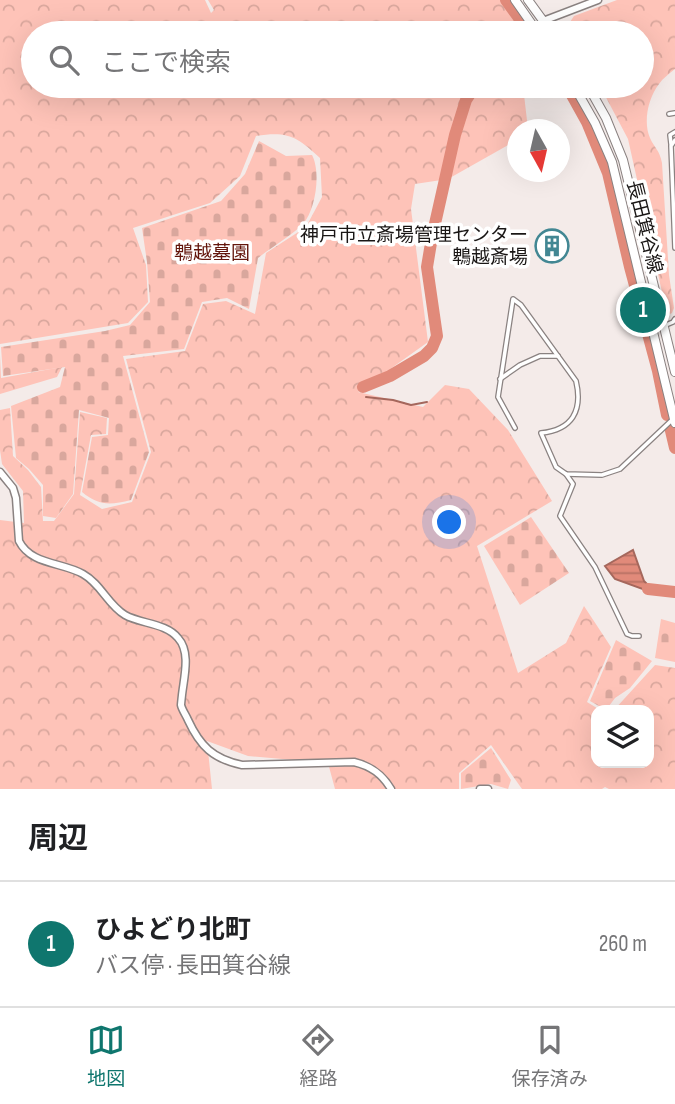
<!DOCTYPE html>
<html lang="ja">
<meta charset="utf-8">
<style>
body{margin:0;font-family:"Sofia Sans Condensed","Noto Sans JP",sans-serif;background:#f6f6f6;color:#202124}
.controls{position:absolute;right:21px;bottom:21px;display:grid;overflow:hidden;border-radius:14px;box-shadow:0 7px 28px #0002}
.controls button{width:63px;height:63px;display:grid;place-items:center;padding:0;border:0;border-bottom:2px solid #e0e0e0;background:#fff;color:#202124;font:35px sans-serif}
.compass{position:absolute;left:507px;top:119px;width:63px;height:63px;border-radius:50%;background:#fff;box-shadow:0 7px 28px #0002;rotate:172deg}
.you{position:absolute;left:450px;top:523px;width:24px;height:24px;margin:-18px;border:5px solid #fff;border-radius:50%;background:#1a73e8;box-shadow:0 0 0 10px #1a73e833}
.badge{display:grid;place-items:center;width:46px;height:46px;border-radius:50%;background:#0f766e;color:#fff;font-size:23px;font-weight:700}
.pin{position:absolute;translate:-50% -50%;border:4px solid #fff;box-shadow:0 2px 7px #0006}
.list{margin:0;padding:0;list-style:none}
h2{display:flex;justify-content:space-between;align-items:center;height:91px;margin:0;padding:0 28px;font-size:30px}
h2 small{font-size:23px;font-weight:400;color:#757577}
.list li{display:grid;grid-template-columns:46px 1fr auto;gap:21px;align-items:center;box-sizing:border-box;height:126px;padding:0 28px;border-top:2px solid #e0e0e0}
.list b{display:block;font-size:26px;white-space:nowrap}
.list p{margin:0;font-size:23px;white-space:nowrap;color:#757577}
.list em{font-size:23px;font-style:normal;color:#757577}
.icon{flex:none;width:38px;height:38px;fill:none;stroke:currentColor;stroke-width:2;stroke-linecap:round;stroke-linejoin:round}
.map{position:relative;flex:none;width:675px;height:789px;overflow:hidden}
.search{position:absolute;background:#fff;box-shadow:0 7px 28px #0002;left:21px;right:21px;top:21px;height:77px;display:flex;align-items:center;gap:18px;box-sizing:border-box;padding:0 24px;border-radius:38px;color:#757577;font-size:26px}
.sheet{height:217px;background:#fff}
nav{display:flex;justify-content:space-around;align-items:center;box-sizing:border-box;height:98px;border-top:2px solid #e0e0e0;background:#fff;font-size:19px;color:#757577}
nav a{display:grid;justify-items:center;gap:4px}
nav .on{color:#0f766e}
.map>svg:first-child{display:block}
.forest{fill:url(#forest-crowns)}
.cemetery{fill:url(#cemetery-stones)}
.water{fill:url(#water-rules);stroke:#a5675c;stroke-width:2}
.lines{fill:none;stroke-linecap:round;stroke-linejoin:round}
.stream{stroke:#a5675c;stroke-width:2}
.river{stroke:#e18a7a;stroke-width:12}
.service-casing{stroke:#8a8281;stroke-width:6}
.minor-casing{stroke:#8a8281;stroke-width:9}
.tertiary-casing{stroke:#8a8281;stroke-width:10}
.service{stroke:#fff;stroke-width:3.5}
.minor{stroke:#fff;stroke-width:6}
.tertiary{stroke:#fff;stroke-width:8}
.labels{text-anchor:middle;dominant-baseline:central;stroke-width:7;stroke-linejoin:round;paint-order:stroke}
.street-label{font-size:19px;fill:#191615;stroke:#fff}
.poi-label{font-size:19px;fill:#191615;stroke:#fff;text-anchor:end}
.park-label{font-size:19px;fill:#63160c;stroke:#fff}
</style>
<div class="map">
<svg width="675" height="789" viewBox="0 0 675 789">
<defs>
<pattern id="forest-crowns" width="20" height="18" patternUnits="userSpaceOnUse" patternTransform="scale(1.75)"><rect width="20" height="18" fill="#fec3b8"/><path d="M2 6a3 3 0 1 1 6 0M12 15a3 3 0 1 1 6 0" fill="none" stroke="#d9a79d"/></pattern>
<pattern id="cemetery-stones" width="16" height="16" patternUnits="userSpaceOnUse" patternTransform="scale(1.75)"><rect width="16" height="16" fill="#fec3b8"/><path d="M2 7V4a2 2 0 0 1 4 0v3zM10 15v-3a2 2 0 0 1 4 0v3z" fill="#d9a79d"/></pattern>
<pattern id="water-rules" width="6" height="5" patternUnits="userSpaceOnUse" patternTransform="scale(1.75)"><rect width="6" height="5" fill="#e18a7a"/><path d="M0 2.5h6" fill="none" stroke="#b67063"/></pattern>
</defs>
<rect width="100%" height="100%" fill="#f4ebe9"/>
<g class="forest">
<path d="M0,0h205l6,13 3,-3 -6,-10h303l5,33h-483v53h490l5,43 -10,1 -1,10 -69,39 -33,5 -4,25 17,133 -70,50 65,15 22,-22 24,4 39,41 44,71 -75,45 41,127 48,-30 18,-37 27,41 -24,55 13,8h-4v53h53v-53h-35l41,-45 20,3v121h-66l-4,-2 -3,2h-80l-31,-44 -32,28v16h-124l-7,-26 -80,-7 -41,-15 5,48h-212v-269l24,3 -1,-32 -21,-27 -2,-14v-40l10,-2 3,48 15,14 13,17 2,34h11l20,-27 6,-82 27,6 -1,16 -15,1 -11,60 22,14 30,-7 19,-50 -25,-93 59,-8 18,-47 23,-3 29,13 11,-61 40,-26 16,-30 -2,-39c-23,-21 -31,-27 -64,-22l-16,40 -30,27 -77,25 13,37 2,37 -20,21 -128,21z"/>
<path d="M617,0h58v69c-6,5 -12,9 -16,15 -11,14 -16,38 -9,54 5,11 9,11 12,25l7,112 5,33 -2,5 -2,1 -4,-3 -2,-10 -36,-162 -28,-53h42v-53h-72v-11l4,-6z"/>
<polygon points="0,355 1,378 62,367 57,377 0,394"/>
</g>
<g class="cemetery">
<path d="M259,141l27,15 26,-1c9,17 4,54 -9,69 -12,12 -31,23 -45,34l-9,51 -22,-11 -25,4 -18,47 -61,7 26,96 -18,48c-21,5 -32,6 -49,-8l10,-55 16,-2 1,-17 -30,-8 -6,84 -17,24 -13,-2v-31l-14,-16 -13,-11 -5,-52 49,-19 5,-20 -62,9 -2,-29 104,-16 25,-6 20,-23 -3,-40 -5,-34 79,-27 24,-27z"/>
<polygon points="531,517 569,573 520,605 484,546"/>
<polygon points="661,619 675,623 675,662 655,658"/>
<polygon points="616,640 652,661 630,688 615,698 606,710 590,701"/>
<polygon points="491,748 511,780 508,789 491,784 461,789 461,773"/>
</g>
<polygon class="water" points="633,550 644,581 649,586 648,591 615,579 605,566"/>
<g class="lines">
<polyline class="stream" points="366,397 393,400 411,405 427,402"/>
<g class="river">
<polyline points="506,0 530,33"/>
<polyline points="567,86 587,122 608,173 630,267 658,371 667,415"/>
<polyline points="363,387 390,376 424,356 432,348 437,336 427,267 432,237 455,135 466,100 475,86"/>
<polyline points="671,431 675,448"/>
<polyline points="648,589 675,592"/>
</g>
<defs>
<g id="service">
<polyline points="669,114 675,113"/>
<polyline points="675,140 671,146 675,248"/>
<polyline points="671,144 670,135 675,132"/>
<polyline points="654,330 673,322 675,319"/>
<polyline points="500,379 520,365 540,356 558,356"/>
<path d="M515,428l-17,-31 15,-98 8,6 55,76c7,30 -4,49 -35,52l15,34 10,7 36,1 18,-6 53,-50"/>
<polyline points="566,474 573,484 560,516 595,567 627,634 632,636 639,636"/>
</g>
<g id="minor">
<polyline points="543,21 598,0"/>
<path d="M0,472l13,16 3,10 3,43c12,24 43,21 64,33 18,10 25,31 42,41 16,9 41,8 53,23 13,14 6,39 4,57 0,0 -1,9 -1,10 1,5 5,10 7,15 12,26 25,39 54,45l112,-3c17,4 28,12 37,27"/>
<polyline points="480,789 488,789"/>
</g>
<g id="tertiary">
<polyline points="515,0 538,33"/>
<polyline points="528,0 552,33"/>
<polyline points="574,86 595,123 612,162 675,423"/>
<polyline points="588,86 606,118 623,160 675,372"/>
</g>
</defs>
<use href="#service" class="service-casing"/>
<use href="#minor" class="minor-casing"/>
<use href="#tertiary" class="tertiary-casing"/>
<use href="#service" class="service"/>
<use href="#minor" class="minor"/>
<use href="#tertiary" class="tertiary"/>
</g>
<defs>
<symbol id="building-ring" viewBox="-11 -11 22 22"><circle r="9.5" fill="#fff" stroke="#428793" stroke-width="1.5"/><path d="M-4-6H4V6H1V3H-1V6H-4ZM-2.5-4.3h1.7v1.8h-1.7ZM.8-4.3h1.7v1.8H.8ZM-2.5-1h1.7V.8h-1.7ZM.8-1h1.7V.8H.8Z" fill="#428793"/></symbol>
</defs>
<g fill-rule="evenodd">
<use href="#building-ring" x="533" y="227" width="38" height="38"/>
</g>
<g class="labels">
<g class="street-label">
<text transform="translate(644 227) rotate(76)">長田箕谷線</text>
</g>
<g class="poi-label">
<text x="528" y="235">神戸市立斎場管理センター<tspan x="528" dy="22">鵯越斎場</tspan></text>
</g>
<g class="park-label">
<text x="212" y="253">鵯越墓園</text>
</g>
</g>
</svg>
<div class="controls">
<button><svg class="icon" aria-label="layers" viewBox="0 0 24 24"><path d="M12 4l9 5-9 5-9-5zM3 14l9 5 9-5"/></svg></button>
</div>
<svg class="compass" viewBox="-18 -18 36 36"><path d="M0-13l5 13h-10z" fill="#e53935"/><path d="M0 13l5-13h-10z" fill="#757577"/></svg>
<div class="you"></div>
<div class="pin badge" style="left:643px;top:310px">1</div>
<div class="search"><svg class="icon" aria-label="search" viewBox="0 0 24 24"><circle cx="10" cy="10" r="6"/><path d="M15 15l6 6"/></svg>ここで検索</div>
</div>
<section class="sheet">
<h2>周辺<small></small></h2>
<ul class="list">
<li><span class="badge">1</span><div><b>ひよどり北町</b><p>バス停 · 長田箕谷線</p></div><em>260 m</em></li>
</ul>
</section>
<nav>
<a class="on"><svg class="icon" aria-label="map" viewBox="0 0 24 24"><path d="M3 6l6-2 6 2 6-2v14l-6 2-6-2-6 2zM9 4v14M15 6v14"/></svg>地図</a>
<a><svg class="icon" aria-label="directions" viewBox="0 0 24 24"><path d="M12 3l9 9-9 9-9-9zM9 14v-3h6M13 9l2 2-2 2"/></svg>経路</a>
<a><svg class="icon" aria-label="saved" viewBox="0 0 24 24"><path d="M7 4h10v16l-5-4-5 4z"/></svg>保存済み</a>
</nav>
